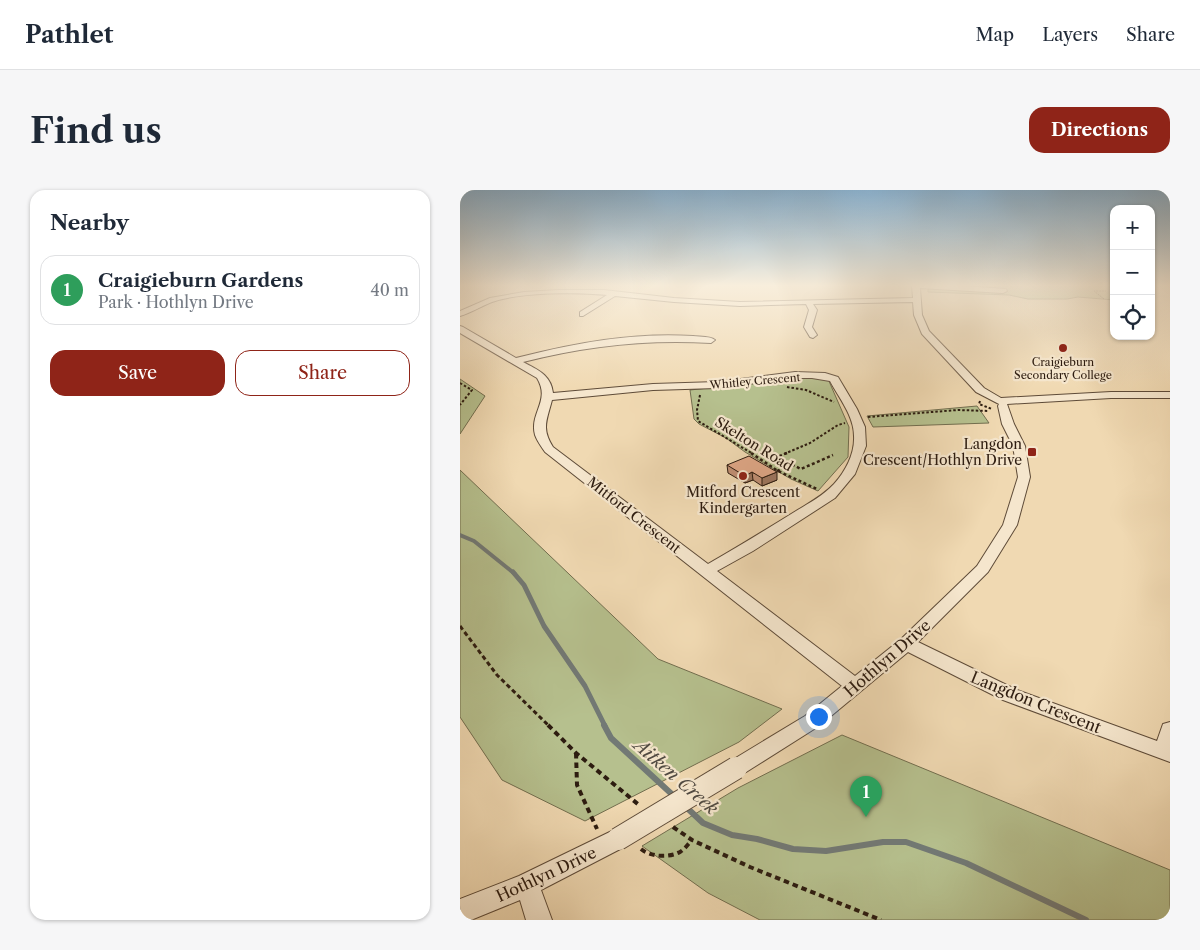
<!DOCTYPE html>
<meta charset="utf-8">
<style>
body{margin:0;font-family:"Libre Caslon Text",serif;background:#f6f6f7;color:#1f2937}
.controls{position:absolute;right:15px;top:15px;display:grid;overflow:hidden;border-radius:10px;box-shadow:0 1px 4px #0004}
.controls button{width:45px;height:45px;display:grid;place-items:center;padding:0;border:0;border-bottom:1px solid #e0e1e3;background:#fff;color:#1f2937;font:25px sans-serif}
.you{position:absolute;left:358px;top:526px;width:18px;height:18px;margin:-12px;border:4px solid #fff;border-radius:50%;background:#1a73e8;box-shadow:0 0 0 8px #1a73e833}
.badge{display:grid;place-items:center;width:32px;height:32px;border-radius:50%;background:#8f2418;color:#fff;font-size:16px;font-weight:700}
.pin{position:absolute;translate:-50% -41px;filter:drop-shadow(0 1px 2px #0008)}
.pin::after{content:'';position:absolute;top:26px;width:18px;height:15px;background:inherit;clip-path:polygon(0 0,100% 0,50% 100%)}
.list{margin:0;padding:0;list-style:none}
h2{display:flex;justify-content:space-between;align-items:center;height:65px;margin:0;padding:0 20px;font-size:21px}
h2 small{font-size:16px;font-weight:400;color:#747a83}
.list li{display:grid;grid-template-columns:32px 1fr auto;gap:15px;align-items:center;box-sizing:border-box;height:70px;margin:0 10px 10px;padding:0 10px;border:1px solid #e0e1e3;border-radius:15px}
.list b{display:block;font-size:19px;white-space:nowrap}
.list p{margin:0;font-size:16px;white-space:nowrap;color:#747a83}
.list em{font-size:16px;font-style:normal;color:#747a83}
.actions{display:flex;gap:10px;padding:15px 20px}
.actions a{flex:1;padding:11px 0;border:1px solid #8f2418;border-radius:15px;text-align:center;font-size:18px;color:#8f2418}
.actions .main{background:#8f2418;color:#fff}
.icon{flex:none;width:28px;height:28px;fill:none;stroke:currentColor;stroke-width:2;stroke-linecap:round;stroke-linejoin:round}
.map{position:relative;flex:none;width:710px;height:730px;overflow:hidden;border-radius:15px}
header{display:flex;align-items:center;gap:30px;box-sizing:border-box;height:70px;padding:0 25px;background:#fff;border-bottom:1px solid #e0e1e3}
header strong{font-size:24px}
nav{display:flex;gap:28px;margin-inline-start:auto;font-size:18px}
.intro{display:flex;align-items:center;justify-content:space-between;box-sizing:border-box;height:120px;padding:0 30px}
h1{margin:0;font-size:35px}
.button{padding:12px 22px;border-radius:15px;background:#8f2418;color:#fff;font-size:18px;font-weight:700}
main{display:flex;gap:30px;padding:0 30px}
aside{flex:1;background:#fff;border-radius:15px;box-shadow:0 1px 4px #0004}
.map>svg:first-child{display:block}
.green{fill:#b6c08e;stroke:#726e4f}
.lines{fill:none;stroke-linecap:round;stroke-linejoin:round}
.stream-far2{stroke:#727975;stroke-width:4}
.stream-far1{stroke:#727975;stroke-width:5}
.stream{stroke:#727975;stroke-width:6}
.minor-casing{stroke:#5e4b38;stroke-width:2}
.path-far4{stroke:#2d1c10;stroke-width:1;stroke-dasharray:2 1;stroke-linecap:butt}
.path-far3{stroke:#2d1c10;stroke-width:2;stroke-dasharray:2.5 2;stroke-linecap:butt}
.path-far2{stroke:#2d1c10;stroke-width:2.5;stroke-dasharray:3 2.5;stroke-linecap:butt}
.path-far1{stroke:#2d1c10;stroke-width:3;stroke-dasharray:4.5 3;stroke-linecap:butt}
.path{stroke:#2d1c10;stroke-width:4;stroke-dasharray:5.5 4;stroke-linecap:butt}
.minor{fill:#f5e6cd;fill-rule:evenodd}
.minor-bridge-casing{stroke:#5e4b38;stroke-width:24;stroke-linecap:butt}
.minor-bridge{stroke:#f5e6cd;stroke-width:22}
.wall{fill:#c19075;stroke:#2d1c10}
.shaded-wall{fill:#9d765f;stroke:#2d1c10}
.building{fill:#e0a888;stroke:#2d1c10}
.poi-dot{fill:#8f2418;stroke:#f5e6cd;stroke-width:2}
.labels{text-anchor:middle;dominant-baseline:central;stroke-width:4.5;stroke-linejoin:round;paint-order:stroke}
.far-poi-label{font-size:11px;fill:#2d1c10;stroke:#f5e6cd}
.far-street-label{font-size:11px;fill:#2d1c10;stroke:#f5e6cd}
.street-label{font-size:14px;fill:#2d1c10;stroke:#f5e6cd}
.poi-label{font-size:14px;fill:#2d1c10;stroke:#f5e6cd;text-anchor:end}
.near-street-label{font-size:16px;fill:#2d1c10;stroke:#f5e6cd}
.near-water-label{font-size:18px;font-style:italic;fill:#504a42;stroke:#f5e6cd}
</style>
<header>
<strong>Pathlet</strong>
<nav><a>Map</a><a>Layers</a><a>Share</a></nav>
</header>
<div class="intro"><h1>Find us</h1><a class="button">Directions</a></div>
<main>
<aside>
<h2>Nearby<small></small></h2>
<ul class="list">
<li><span class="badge" style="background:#2e9e5b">1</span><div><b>Craigieburn Gardens</b><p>Park · Hothlyn Drive</p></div><em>40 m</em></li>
</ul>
<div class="actions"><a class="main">Save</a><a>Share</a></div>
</aside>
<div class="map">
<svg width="710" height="730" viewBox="0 0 710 730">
<rect width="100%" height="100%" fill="#f0d9b2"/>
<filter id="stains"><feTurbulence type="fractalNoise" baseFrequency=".004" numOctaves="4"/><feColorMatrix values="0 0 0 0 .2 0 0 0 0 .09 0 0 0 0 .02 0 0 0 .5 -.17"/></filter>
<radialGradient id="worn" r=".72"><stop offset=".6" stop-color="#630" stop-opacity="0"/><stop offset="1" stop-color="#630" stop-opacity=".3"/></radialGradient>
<g class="green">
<polygon points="468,96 654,96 654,110 618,107 607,109 568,109 549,105 468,102"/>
<polygon points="340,188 368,189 389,237 388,267 358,301 331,289 285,262 266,248 239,234 234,229 230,200"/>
<polygon points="0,189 25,206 0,244"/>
<polygon points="517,216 529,233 413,237 407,226"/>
<polygon points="0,280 198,469 322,519 279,552 125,631 42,590 0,527"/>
<polygon points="382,545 710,680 710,730 300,730 248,703 182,656 278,598"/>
</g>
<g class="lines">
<polyline class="stream-far2" points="0,345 14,351 55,384"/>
<polyline class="stream-far1" points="53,382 64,395 84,436 125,496 145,536"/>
<g class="stream">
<polyline points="144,535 151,548 216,608"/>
<polyline points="225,616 243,633 272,645 297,649 333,659 366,661 423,652 446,652 506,673 626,730"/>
</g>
<defs>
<g id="minor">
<path d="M452,96h51l43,3 1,2 -4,2 -83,-5 2,27 7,16 55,57 17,10 110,-6h59v6h-59l-104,6 7,20 11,22 5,31 -13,48 -29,47 -70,70 99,48 140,51 6,-17 7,-2v40l-167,-62 -95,-48 -89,74 -76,48 -7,3 -7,-3 -3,-6 3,-6 76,-46 37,-30 -297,-234c-4,-6 -8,-11 -10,-17 -6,-22 16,-34 2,-57l-77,-45v-7l3,1 53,31c58,-15 118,-26 177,-22 8,1 17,0 22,4l-4,3c-64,-4 -126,3 -188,19 15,8 28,13 30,31l100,-9 64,-2 78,-10 30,1 13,4 19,32 8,18 1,19 -11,28 -20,24 -82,53 -36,20 138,105 45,-36 77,-74 26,-41 15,-48 -5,-31 -11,-22 -4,-18 1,-2 -23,-12 -54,-58 -8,-19 -1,-13 -100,2 4,6 -5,17 5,8 -4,3 -3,-1 -6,-10 5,-17 -3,-6 -66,2 -66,-4 -59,-6 -32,20h-3v-4l27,-17c-32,-3 -86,-3 -115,7 -11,4 -21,11 -32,14v-5l30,-13 34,-6 34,-2h46l70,8 66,4 173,-4zM335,188h17l18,3c9,17 24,35 24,55 1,18 -9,36 -20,48 -11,12 -25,19 -38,27 -29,18 -58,36 -88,53l-155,-117c-12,-19 -6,-27 -1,-47l101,-10 64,-2z"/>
<polygon points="158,638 166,642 169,649 166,656 81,700 92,730 66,730 60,710 11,730 0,730 0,709 59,686"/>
</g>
</defs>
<use href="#minor" class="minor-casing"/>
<polyline class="path-far4" points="644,109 634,101 646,101"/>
<g class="path-far3">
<polyline points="0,193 12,200 0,215"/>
<polyline points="327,197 346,200 374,212"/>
<polyline points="240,205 237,220 238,231 293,264"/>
<polyline points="520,211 519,214 532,219"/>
<polyline points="408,227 498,220 529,221"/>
<polyline points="324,264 350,253 378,235 385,233"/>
</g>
<g class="path-far2">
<polyline points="291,263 318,281 357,299"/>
<polyline points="327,263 317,267 341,279 373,265"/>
<polyline points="317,281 332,275"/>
</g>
<polyline class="path-far1" points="0,436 37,485 89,536"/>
<g class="path">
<polyline points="88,535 116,563 179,615"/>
<polyline points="116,563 117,595 137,639"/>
<polyline points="213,637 232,650 290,677 421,730"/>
<path d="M181,659c10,8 28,9 39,3 5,-3 8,-8 12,-12"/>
</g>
<use href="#minor" class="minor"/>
<defs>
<polyline id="minor-bridge" points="158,649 276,578"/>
</defs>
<use href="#minor-bridge" class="minor-bridge-casing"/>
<use href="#minor-bridge" class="minor-bridge"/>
</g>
<polygon class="wall" points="267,275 317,290 302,296 293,290 285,293 268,283"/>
<g class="shaded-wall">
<polygon points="292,282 293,290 285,293 285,286"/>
<polygon points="317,282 317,290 302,296 302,288"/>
</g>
<polygon class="building" points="289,266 317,282 302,288 292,282 285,286 267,275"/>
<linearGradient id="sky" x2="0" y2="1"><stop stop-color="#8bb5d5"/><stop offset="0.48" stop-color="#f8eedc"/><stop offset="1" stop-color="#f8eedc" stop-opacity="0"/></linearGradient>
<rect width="710" height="199" fill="url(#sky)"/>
<g class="poi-dot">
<circle cx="603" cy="158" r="5"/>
<rect x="567" y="257" width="10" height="10" rx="2.5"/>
<circle cx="283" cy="286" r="5"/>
</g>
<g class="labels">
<g class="far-poi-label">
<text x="603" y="172">Craigieburn<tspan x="603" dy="13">Secondary College</tspan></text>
</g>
<g class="far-street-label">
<text transform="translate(295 191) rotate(-5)">Whitley Crescent</text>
</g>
<g class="street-label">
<text transform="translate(294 254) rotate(32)">Skelton Road</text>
<text transform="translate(174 325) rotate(38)">Mitford Crescent</text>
</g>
<g class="poi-label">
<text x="562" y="254">Langdon<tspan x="562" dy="16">Crescent/Hothlyn Drive</tspan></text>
<text x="283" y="302" text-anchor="middle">Mitford Crescent<tspan x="283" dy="16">Kindergarten</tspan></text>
</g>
<g class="near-street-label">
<text transform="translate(427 468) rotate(-41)">Hothlyn Drive</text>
<text transform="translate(576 512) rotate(22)">Langdon Crescent</text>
<text transform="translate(86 684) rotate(-25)">Hothlyn Drive</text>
</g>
<g class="near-water-label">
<text transform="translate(216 587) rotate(41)">Aitken Creek</text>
</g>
</g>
<rect width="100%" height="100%" filter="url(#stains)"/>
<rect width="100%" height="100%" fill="url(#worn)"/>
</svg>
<div class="controls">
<button>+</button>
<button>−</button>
<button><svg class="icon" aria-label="locate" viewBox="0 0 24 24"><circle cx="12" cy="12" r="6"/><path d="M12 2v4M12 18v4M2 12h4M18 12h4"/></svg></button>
</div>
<div class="you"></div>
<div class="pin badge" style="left:406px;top:627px;background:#2e9e5b">1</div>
</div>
</main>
